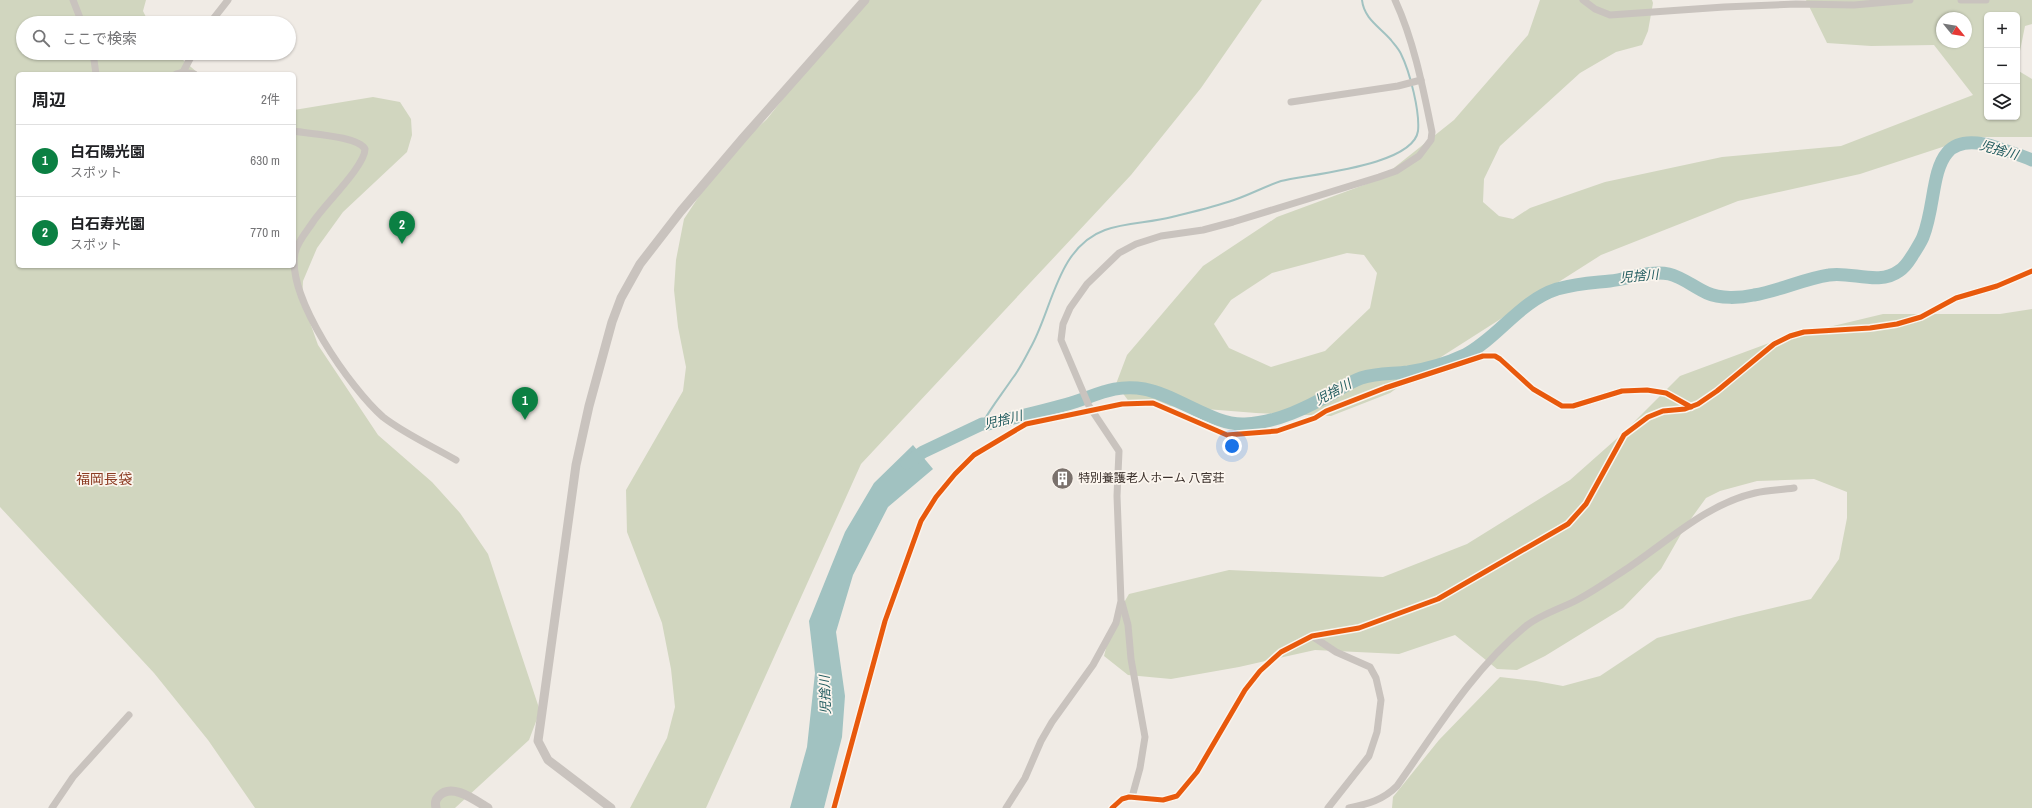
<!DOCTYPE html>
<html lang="ja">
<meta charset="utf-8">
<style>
body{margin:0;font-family:"Archivo Narrow","Noto Sans JP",sans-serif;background:#f2f2f2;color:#202124}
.controls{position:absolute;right:12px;top:12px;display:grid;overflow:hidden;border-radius:6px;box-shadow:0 1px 3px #0004}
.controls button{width:36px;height:36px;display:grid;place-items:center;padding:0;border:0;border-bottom:1px solid #e0e0e0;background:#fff;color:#202124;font:20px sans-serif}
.compass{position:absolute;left:1936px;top:12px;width:36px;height:36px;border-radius:50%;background:#fff;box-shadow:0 1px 3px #0004;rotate:120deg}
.you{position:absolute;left:1232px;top:446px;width:14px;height:14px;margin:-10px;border:3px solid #fff;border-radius:50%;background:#1a73e8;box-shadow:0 0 0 6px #1a73e833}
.badge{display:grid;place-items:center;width:26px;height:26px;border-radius:50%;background:#0b8043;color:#fff;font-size:13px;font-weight:700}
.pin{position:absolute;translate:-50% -33px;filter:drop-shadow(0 1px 2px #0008)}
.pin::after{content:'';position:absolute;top:21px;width:14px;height:12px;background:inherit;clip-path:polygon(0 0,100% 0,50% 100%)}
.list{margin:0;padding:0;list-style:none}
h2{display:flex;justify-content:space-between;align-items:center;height:52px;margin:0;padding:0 16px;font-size:17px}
h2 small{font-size:13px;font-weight:400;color:#757577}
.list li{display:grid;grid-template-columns:26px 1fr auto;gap:12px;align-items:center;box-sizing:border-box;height:72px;padding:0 16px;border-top:1px solid #e0e0e0}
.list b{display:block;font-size:15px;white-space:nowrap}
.list p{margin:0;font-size:13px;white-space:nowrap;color:#757577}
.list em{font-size:13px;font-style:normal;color:#757577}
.icon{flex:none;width:22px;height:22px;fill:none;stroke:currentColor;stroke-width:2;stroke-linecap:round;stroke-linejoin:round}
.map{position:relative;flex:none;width:2032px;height:808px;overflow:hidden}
.search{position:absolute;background:#fff;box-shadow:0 1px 3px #0004;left:16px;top:16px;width:280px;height:44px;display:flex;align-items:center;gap:10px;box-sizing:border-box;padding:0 14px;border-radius:22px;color:#757577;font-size:15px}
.panel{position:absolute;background:#fff;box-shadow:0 1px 3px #0004;left:16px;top:72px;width:280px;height:196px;border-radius:6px}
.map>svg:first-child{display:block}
.green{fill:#d1d6bf;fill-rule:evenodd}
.water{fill:#a1c2c1}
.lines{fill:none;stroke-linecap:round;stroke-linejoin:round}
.stream{stroke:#a1c2c1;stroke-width:2}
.river{stroke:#a1c2c1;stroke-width:13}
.minor{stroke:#c9c3be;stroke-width:7}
.tertiary{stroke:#c9c3be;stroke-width:9}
.cycleway-casing{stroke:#fbf5ee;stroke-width:8}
.cycleway{stroke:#e8590c;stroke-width:5}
.labels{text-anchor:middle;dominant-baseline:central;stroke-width:3.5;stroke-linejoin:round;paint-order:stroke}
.poi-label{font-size:12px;fill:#3b302b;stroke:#fbf5ee;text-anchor:start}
.water-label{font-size:13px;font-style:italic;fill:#1f5a5e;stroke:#fbf5ee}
.quarter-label{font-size:14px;fill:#8c3b22;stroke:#fbf5ee}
</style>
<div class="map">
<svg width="2032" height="808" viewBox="0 0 2032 808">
<rect width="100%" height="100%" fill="#f0ebe5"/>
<g class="green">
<polygon points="0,0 146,0 143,11 149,23 23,23 23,53 175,53 199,74 18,74 18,266 294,266 294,110 373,97 400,102 411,119 412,135 407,152 343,212 317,248 303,281 302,300 318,345 378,435 432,482 460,513 488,554 540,711 529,740 455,808 255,808 208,740 154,673 0,507"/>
<polygon points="861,0 1262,0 1201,88 1131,175 861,464 706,808 630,808 667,738 675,707 671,669 662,623 627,532 626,490 683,391 686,367 678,327 674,290 676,260 684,219 723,160 767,119"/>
<path d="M1540,0h112l1,3 -5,28 -6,14 -26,7 -36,21 -80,73 -16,33 -1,23 16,14 14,3 17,-11 75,-26 117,-25 119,-11 132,-51 -39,-50 -63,1 -44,-3 -21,-43h226v24l-7,2 -8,40v-51h-30v102h30v-47l15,9v58h-59l-113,37 -122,27 -137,54 -160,102 -51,36 -59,23 -75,-3 -126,-10 -14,-19 11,-29 76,-89 74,-49 103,-38 74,-59 74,-85zM1942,18h24v24h-24zM1347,253l17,2 13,18 -7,35 -45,43 -54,16 -42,-19 -15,-24 17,-24 41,-27z"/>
<polygon points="2032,309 2032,808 1392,808 1393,797 1439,740 1500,677 1536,681 1563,686 1600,676 1657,638 1735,617 1811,599 1839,559 1847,518 1847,492 1814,479 1757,481 1720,491 1706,498 1685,527 1661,569 1623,608 1545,656 1517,670 1497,669 1455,635 1399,654 1315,650 1239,667 1171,679 1128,675 1104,656 1113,621 1129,594 1229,570 1383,577 1467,544 1570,480 1623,433 1680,376 1783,338 1883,314 2000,314"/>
</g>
<polygon class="water" points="913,445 933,469 888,507 853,575 836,632 845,696 842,737 824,808 790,808 807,747 815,673 809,621 845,532 874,483"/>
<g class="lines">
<path class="stream" d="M982,424c9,-17 20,-30 30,-45 8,-10 14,-23 20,-34 21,-39 26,-98 73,-115 21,-8 45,-7 67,-13 20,-5 42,-10 62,-17 15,-5 32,-14 47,-19 28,-7 132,-15 137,-50 2,-19 -8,-59 -17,-77 -2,-5 -7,-10 -10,-14 -11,-13 -27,-21 -29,-40"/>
<path class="river" d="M907,463l16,-11 59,-28h6c25,-6 51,-12 76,-19 28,-7 49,-22 80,-16 33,6 70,37 101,35 32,-1 63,-17 90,-32 8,-5 17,-11 26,-14 16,-5 31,-4 47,-6 20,-3 40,-9 57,-17 34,-18 55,-54 92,-66 21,-6 32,-6 53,-8 19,-2 40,-11 59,-7 13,3 25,13 38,19 13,6 33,5 47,2 25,-4 49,-16 75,-20 22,-4 50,11 70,-4 7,-4 11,-12 15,-18 3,-5 7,-11 9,-16 18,-44 1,-114 75,-89 11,4 23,7 34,12"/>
<g class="minor">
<polyline points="73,0 82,23"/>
<polyline points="1583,0 1595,9 1610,15 1724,7 1796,4 1854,5 1910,0"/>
<polyline points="1961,0 1986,0"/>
<polyline points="210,23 228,0"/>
<polyline points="93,53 96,74"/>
<polyline points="183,72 193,53"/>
<polyline points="176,74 183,72 194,74"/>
<polyline points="1291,102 1398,86 1421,80"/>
<path d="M294,131c15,3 64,5 71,18 0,17 -41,56 -52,73 -6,9 -16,20 -18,31 -9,44 56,136 88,164 22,17 49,29 73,43"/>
<polyline points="1122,603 1128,625 1131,659 1145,737 1140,768 1132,797"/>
<polyline points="1312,636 1336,652 1370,667 1376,678 1381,700 1377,732 1369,756 1328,808"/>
<polyline points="52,808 73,777 129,715"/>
<polyline points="834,808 885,621 921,521 936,497 955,474 974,455 1026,424 1122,404 1153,403 1227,435 1277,431 1315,418 1326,411 1385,388 1483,356 1495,356 1500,359 1533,389 1562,406 1573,406 1622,391 1647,390 1666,393 1691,407"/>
<path d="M1006,808l19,-30 16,-37 11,-19 41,-57 23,-42 5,-22 -4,-105 2,-45 -30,-45 -28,-66 2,-16 7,-16 17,-24 32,-31 17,-9 25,-8 42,-6 30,-8 146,-45 17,-6 23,-15 12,-16 1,-8c-9,-44 -18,-91 -37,-132"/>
<polyline points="1112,808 1122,799 1129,797 1163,800 1177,796 1197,772 1245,690 1260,671 1281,652 1312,636 1359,628 1438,599 1568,524 1586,504 1624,435 1648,417 1663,411 1685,409 1698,404 1717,391 1774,344 1790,336 1804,332 1870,328 1897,324 1921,317 1956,298 1997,286 2032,271"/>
<path d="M1349,808c19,-4 34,-8 48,-22 39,-55 75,-116 129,-160 15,-12 34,-17 51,-26 17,-9 34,-21 51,-32 40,-27 79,-64 127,-75 13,-3 26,-3 39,-5"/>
</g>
<g class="tertiary">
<path d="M436,808c-1,-5 -1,-8 3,-12 13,-14 37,5 49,12"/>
<polyline points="611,808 548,760 538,741 576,465 589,406 612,322 621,298 640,264 681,211 743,138 865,0"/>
</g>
<defs>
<g id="cycleway">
<polyline points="834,808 885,621 921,521 936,497 955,474 974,455 1026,424 1122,404 1153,403 1227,435 1277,431 1315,418 1326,411 1385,388 1483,356 1495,356 1500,359 1533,389 1562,406 1573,406 1622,391 1647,390 1666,393 1691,407"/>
<polyline points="1112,808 1122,799 1129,797 1163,800 1177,796 1197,772 1245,690 1260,671 1281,652 1312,636 1359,628 1438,599 1568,524 1586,504 1624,435 1648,417 1663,411 1685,409 1698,404 1717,391 1774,344 1790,336 1804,332 1870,328 1897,324 1921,317 1956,298 1997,286 2032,271"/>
</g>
</defs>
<use href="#cycleway" class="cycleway-casing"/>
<use href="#cycleway" class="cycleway"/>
</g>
<defs>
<symbol id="building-disc" viewBox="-11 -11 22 22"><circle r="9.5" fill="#7a716c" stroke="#fbf5ee"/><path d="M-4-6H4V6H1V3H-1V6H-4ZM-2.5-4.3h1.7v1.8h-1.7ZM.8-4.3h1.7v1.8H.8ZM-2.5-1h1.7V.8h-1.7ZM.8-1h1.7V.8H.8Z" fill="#fff"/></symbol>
</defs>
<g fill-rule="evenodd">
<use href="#building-disc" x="1050" y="466" width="25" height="25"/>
</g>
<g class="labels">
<g class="poi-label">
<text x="1078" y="478">特別養護老人ホーム 八宮荘</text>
</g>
<g class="water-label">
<text transform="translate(1999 150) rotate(16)">児捨川</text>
<text transform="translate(1639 276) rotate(-5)">児捨川</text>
<text transform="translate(1333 392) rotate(-28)">児捨川</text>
<text transform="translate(1003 420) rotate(-14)">児捨川</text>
<text transform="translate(825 695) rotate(-92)">児捨川</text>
</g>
<g class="quarter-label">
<text x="104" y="479">福岡長袋</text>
</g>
</g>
</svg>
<div class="controls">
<button>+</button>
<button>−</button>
<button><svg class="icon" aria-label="layers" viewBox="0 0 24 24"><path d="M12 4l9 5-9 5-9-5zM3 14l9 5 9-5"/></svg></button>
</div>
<svg class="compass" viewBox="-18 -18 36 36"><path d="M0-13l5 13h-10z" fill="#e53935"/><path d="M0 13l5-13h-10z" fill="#757577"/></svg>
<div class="you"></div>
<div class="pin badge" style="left:525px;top:420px">1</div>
<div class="pin badge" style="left:402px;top:244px">2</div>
<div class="search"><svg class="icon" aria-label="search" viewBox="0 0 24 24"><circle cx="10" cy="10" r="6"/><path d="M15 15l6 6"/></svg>ここで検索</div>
<section class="panel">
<h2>周辺<small>2件</small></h2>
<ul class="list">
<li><span class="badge">1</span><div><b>白石陽光園</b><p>スポット</p></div><em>630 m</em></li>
<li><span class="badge">2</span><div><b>白石寿光園</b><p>スポット</p></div><em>770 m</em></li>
</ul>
</section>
</div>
